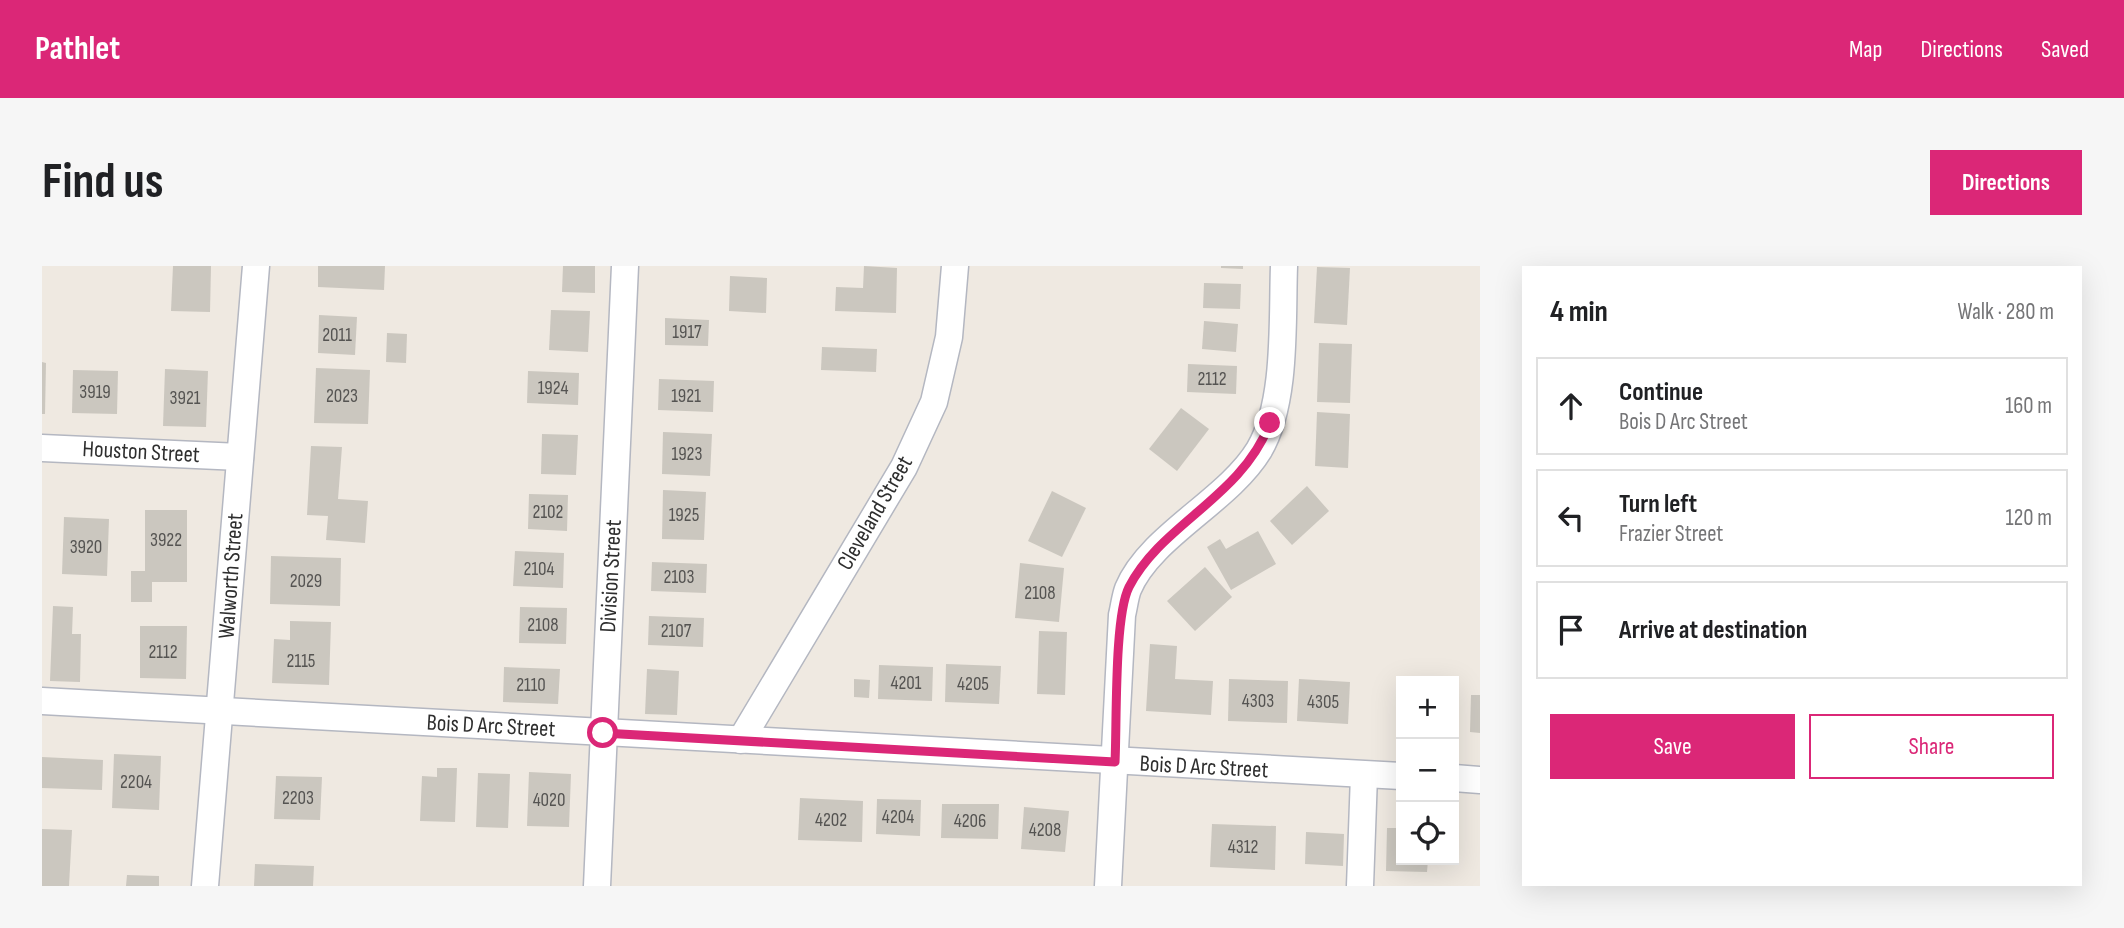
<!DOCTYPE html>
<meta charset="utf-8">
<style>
body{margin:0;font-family:"Sofia Sans Condensed",sans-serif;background:#f6f6f6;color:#202124}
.controls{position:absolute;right:21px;bottom:21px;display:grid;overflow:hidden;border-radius:0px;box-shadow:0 7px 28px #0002}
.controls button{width:63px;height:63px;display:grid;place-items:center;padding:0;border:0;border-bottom:2px solid #e0e0e0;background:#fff;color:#202124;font:35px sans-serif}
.stop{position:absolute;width:21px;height:21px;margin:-16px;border:5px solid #db2777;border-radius:50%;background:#fff}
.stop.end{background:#db2777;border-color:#fff;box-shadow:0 2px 7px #0008}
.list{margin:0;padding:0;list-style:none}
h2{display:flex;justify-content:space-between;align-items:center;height:91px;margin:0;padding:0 28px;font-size:30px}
h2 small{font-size:23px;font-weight:400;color:#757577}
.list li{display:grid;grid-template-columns:46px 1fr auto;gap:21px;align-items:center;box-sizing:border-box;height:98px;margin:0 14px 14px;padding:0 14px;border:2px solid #e0e0e0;border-radius:0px}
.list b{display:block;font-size:26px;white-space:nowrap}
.list p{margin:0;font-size:23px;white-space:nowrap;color:#757577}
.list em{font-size:23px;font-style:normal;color:#757577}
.actions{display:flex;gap:14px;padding:21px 28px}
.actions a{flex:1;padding:16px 0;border:2px solid #db2777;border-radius:0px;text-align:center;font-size:24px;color:#db2777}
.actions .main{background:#db2777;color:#fff}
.icon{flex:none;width:38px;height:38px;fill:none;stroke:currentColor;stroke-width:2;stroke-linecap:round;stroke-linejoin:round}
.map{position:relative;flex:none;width:1438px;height:620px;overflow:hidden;border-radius:0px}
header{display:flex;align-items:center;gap:42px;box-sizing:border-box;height:98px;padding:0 35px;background:#db2777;color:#fff}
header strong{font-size:33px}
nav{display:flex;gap:38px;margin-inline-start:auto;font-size:24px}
.intro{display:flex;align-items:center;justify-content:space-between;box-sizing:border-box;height:168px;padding:0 42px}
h1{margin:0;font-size:49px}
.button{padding:18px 32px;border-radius:0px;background:#db2777;color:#fff;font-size:24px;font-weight:700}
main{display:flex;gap:42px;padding:0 42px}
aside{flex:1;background:#fff;border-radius:0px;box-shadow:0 7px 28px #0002}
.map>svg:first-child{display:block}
.building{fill:#cbc7bf}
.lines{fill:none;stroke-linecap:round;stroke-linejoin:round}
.street-casing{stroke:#b4b7c1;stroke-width:29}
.street{stroke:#fff;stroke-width:26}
.route{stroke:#db2777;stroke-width:9}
.labels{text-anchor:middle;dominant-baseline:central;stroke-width:5;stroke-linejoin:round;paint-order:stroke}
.number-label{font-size:19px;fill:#555452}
.street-label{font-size:23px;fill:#2e2e2e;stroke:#fff}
</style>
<header>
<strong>Pathlet</strong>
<nav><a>Map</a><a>Directions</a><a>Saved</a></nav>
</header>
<div class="intro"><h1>Find us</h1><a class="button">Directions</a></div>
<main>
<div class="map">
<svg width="1438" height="620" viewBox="0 0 1438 620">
<rect width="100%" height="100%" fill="#efe9e1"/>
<g class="building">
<polygon points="131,0 169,0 168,46 129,45"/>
<polygon points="276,0 343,0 342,24 276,21"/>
<polygon points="521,0 553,0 553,27 520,26"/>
<polygon points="822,0 855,2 854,47 793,45 794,21 821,22"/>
<polygon points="1179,0 1201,0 1201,3 1179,2"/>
<polygon points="1275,1 1308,2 1305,59 1272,57"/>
<polygon points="688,10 725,12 724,47 687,45"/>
<polygon points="1162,17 1199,18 1198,43 1161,42"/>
<polygon points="509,44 548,45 546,86 507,84"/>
<polygon points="277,49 315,51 313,89 276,87"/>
<polygon points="623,52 667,54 666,80 623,79"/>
<polygon points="1162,55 1196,58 1194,86 1160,83"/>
<polygon points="345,67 365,68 364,97 344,96"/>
<polygon points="1277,77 1310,78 1308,137 1275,136"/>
<polygon points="780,81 835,83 834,106 779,104"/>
<polygon points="0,96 4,97 3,148 0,148"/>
<polygon points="1146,98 1195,100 1194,128 1145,126"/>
<polygon points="274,102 328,104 326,158 272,157"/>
<polygon points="123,103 166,105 164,161 121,160"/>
<polygon points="31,104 76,105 75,148 30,147"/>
<polygon points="486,105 537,107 536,139 485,137"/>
<polygon points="617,113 672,115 671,146 616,144"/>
<polygon points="1139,142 1167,163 1135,205 1107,183"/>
<polygon points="1275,146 1308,148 1306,202 1273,200"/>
<polygon points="621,166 670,168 668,210 620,208"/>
<polygon points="500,168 536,169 534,209 499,208"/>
<polygon points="269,180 300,181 296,233 326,235 323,277 284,274 286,250 265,249"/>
<polygon points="1265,220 1287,245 1250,279 1228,255"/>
<polygon points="621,224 664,226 662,274 620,273"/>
<polygon points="1010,225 1044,242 1020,291 986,275"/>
<polygon points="487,228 526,229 525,265 486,263"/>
<polygon points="103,244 145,244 145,316 110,316 110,336 89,336 89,305 103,305"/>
<polygon points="22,251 67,253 65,310 20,308"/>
<polygon points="1216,265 1234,298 1189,324 1165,281 1178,273 1184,283"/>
<polygon points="473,285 522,287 521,322 471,320"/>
<polygon points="229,290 299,292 298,340 228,338"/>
<polygon points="610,296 665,298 664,327 609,325"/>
<polygon points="978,297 1022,302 1017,356 973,352"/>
<polygon points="1163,301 1190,331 1153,365 1125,335"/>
<polygon points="11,340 31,341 30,368 39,368 38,416 8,415"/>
<polygon points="478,341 525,342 524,378 477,377"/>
<polygon points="607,350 662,352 661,381 606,379"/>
<polygon points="248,355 289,356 287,419 230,417 232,373 248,374"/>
<polygon points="98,360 145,360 144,413 98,412"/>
<polygon points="997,365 1025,366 1023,429 995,428"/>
<polygon points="1108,378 1135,380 1133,413 1171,415 1169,449 1104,445"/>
<polygon points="904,398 959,400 957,438 903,436"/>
<polygon points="837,399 891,401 890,435 836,433"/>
<polygon points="462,401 518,403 516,438 461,436"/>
<polygon points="605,403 637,405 635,449 603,448"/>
<polygon points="812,413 828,414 827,432 812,431"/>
<polygon points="1187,413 1246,415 1245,457 1186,455"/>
<polygon points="1257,413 1308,416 1306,458 1255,455"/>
<polygon points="1429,429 1438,429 1438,467 1428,466"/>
<polygon points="72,488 119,490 117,544 70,542"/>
<polygon points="0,491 61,494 60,524 0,522"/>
<polygon points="395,502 415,502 413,556 378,555 380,510 395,511"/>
<polygon points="487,506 529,508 527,561 485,560"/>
<polygon points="436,507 468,508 466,562 434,561"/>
<polygon points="234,510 280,511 278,554 232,553"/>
<polygon points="758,532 821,535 820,576 756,574"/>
<polygon points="835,533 879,534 878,570 834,568"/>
<polygon points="900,538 957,538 956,573 899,572"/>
<polygon points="982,541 1027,545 1023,586 979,583"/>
<polygon points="1170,558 1234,560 1233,604 1168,601"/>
<polygon points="1345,562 1359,562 1359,594 1386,594 1385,606 1344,605"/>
<polygon points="0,563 30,564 27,620 0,620"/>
<polygon points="1264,566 1302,568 1301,600 1263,598"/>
<polygon points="213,598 272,600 271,620 212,620"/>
<polygon points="85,609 117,610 117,620 84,620"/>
</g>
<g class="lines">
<defs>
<g id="street">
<polyline points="0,182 198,191"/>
<polyline points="0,435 1359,510"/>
<polyline points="699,474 862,201 892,136 907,71 913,0"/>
<polyline points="1412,512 1438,514"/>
<polyline points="163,620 214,0"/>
<polyline points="555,620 583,0"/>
<path d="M1066,620l14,-271c2,-8 3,-18 6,-26 22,-53 100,-88 131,-139 28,-47 23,-130 25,-184"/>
<polyline points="1318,620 1322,509"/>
</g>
</defs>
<use href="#street" class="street-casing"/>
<use href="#street" class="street"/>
</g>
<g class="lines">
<path class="route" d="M561,467l512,29c2,-39 -1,-145 14,-175 33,-64 112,-89 141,-164"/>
</g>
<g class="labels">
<g class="number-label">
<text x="645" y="66">1917</text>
<text x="295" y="69">2011</text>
<text x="1170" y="113">2112</text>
<text x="511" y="122">1924</text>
<text x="53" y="126">3919</text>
<text x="300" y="130">2023</text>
<text x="644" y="130">1921</text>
<text x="143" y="132">3921</text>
<text x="645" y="188">1923</text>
<text x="506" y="246">2102</text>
<text x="642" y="249">1925</text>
<text x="124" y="274">3922</text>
<text x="44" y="281">3920</text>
<text x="497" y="303">2104</text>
<text x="637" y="311">2103</text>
<text x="264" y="315">2029</text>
<text x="998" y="327">2108</text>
<text x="501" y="359">2108</text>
<text x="634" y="365">2107</text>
<text x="121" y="386">2112</text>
<text x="259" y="395">2115</text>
<text x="864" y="417">4201</text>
<text x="931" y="418">4205</text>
<text x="489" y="419">2110</text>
<text x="1216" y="435">4303</text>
<text x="1281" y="436">4305</text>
<text x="94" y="516">2204</text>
<text x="256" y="532">2203</text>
<text x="507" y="534">4020</text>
<text x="856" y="551">4204</text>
<text x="789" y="554">4202</text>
<text x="928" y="555">4206</text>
<text x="1003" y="564">4208</text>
<text x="1201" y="581">4312</text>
</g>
<g class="street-label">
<text transform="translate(99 186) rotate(3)">Houston Street</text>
<text transform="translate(833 247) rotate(-60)">Cleveland Street</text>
<text transform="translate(189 310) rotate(-86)">Walworth Street</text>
<text transform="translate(569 310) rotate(-87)">Division Street</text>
<text transform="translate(449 460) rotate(3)">Bois D Arc Street</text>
<text transform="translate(1162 501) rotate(3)">Bois D Arc Street</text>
</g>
</g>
</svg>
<div class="controls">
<button>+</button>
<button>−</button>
<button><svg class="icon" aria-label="locate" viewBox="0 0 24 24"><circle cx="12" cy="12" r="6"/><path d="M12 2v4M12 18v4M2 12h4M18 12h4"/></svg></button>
</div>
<div class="stop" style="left:561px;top:467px"></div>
<div class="stop end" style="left:1228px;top:157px"></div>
</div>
<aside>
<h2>4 min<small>Walk · 280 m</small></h2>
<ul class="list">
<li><svg class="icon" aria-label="ahead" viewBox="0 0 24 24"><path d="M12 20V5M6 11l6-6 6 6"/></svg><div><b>Continue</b><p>Bois D Arc Street</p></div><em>160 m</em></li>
<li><svg class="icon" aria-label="left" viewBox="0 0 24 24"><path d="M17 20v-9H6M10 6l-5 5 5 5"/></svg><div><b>Turn left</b><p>Frazier Street</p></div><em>120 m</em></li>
<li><svg class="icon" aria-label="arrive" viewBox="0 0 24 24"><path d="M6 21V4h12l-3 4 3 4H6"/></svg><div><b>Arrive at destination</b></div></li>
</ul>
<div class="actions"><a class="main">Save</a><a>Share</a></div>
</aside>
</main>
